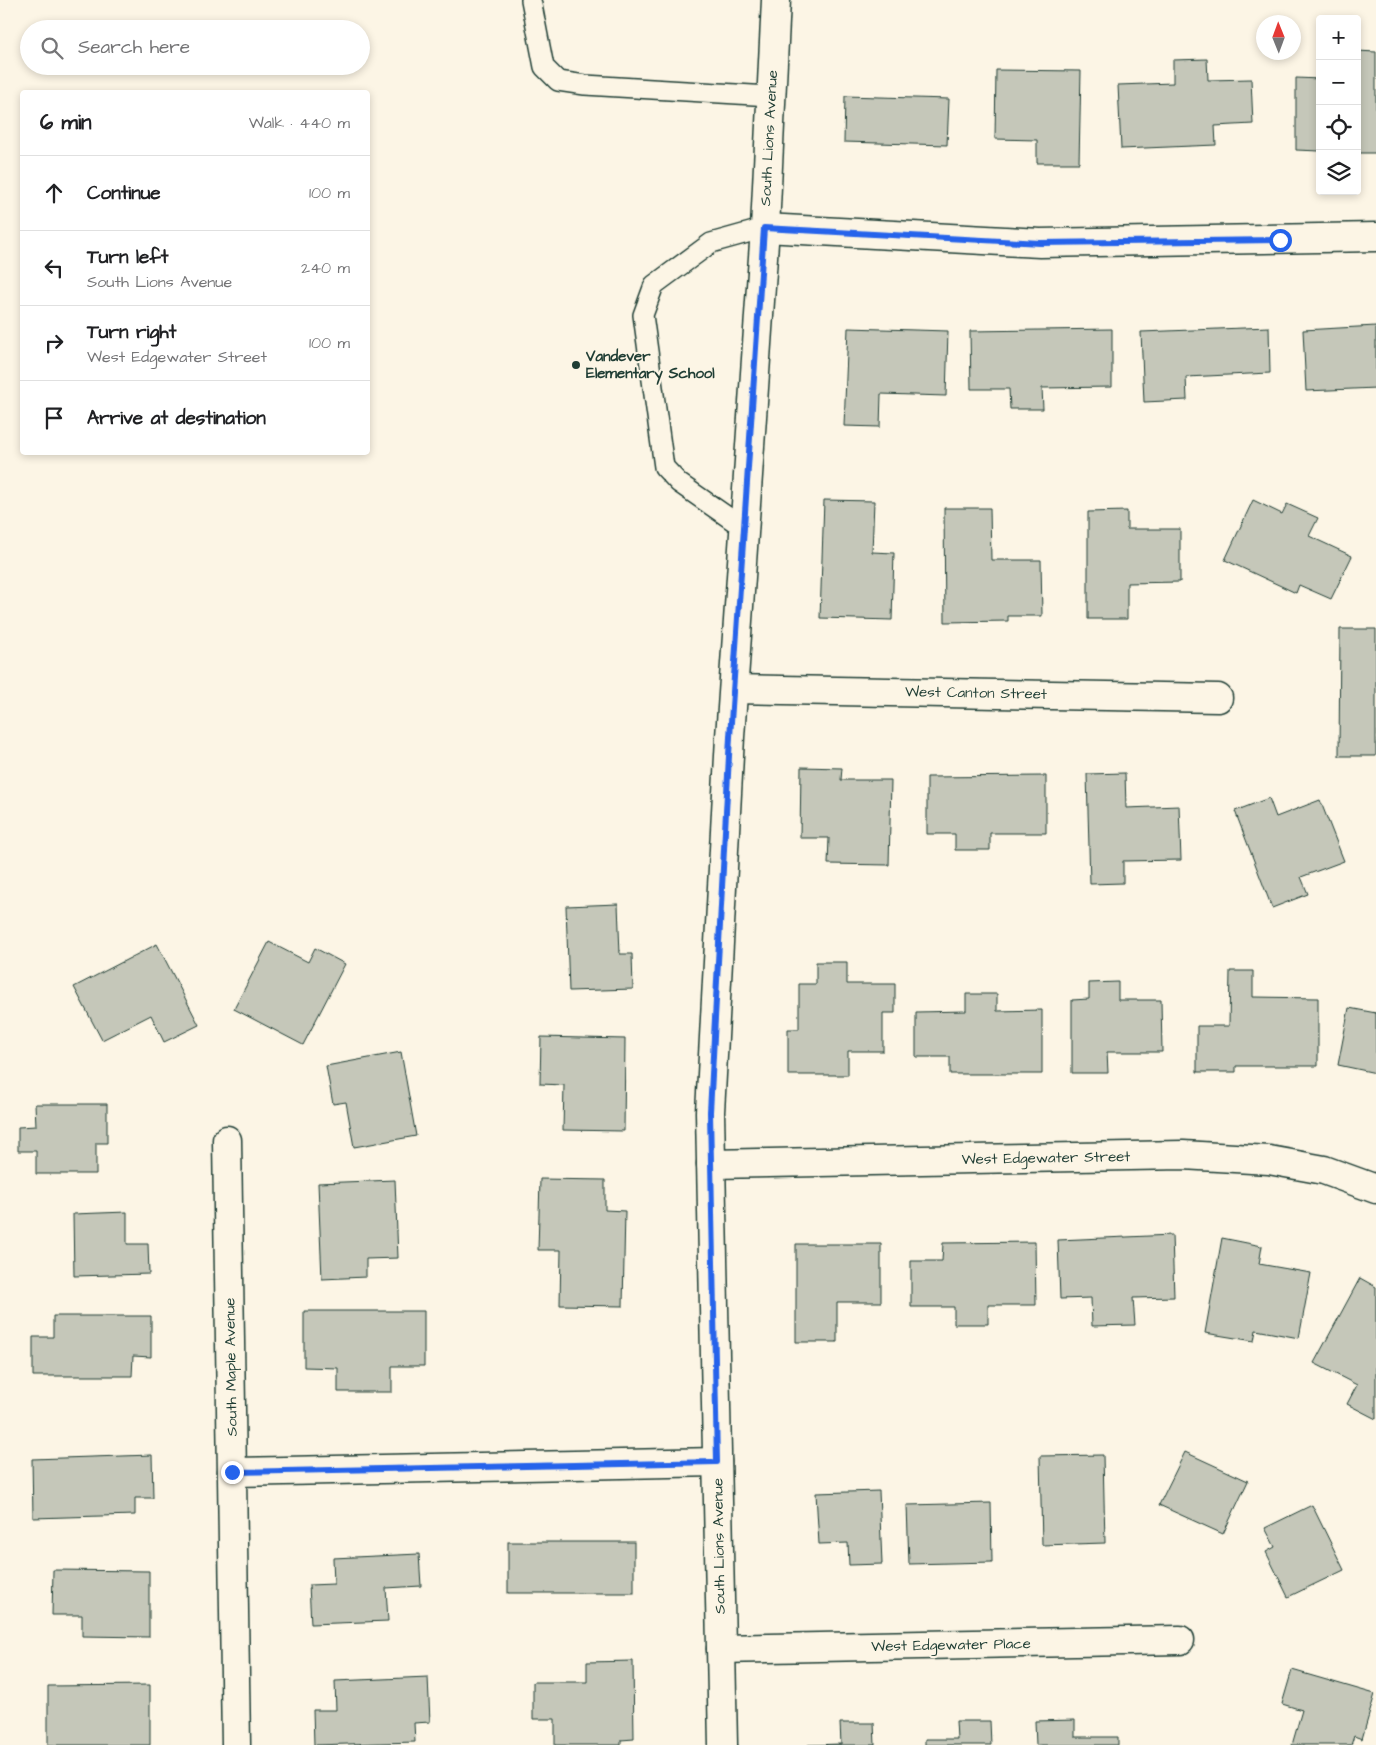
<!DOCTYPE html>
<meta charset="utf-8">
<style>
body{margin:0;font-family:"Architects Daughter",sans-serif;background:#f2f2f2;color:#202124}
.controls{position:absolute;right:15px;top:15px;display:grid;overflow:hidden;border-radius:5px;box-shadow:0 2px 8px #0003}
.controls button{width:45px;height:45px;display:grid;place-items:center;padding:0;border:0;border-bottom:1px solid #e0e0e0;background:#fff;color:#202124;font:25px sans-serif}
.compass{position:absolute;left:1256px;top:15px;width:45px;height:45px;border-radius:50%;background:#fff;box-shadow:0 2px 8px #0003;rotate:359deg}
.stop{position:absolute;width:15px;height:15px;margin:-11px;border:4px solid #2563eb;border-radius:50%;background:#fff}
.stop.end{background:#2563eb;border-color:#fff;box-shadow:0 1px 5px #0008}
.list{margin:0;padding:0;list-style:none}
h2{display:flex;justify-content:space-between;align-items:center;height:65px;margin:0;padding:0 20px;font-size:21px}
h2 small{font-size:16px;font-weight:400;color:#757577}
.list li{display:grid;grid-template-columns:32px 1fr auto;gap:15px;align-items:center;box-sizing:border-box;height:75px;padding:0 20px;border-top:1px solid #e0e0e0}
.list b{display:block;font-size:19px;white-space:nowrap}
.list p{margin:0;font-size:16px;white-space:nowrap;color:#757577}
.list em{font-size:16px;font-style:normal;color:#757577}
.icon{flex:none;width:28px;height:28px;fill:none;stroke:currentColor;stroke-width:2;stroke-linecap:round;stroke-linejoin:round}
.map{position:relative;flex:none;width:1376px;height:1745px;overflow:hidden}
.search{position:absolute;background:#fff;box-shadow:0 2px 8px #0003;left:20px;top:20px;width:350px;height:55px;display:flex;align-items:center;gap:12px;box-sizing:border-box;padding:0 18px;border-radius:28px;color:#757577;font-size:19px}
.panel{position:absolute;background:#fff;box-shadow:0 2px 8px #0003;left:20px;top:90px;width:350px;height:365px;border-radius:5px}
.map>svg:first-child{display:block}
.building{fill:#c5c7b9;stroke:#1f3d34}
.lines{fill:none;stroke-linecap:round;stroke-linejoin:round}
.lane-casing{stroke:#1f3d34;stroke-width:22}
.street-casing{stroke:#1f3d34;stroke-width:31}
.lane{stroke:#fcf5e5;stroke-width:19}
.street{stroke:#fcf5e5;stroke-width:28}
.route{stroke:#2563eb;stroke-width:6}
.poi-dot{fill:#1f3d34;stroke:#fcf5e5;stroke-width:2}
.labels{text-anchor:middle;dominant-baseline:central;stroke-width:4;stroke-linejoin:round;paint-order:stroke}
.street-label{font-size:15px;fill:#1f3d34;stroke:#fcf5e5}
.poi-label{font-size:15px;font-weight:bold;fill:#1f3d34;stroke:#fcf5e5;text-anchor:start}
</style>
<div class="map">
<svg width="1376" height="1745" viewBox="0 0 1376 1745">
<rect width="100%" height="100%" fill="#fcf5e5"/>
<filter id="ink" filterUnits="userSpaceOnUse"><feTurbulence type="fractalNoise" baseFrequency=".02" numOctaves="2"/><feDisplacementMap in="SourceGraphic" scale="10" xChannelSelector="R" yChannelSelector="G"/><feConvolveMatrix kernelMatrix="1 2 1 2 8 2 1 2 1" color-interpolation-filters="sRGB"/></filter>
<g filter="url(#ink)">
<g class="building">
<polygon points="1357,51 1376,52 1376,153 1357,153"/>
<polygon points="1207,59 1208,80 1251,79 1253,124 1215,126 1216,145 1121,149 1118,85 1173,83 1173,60"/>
<polygon points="996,70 1081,71 1079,163 1037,163 1037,140 995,139"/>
<polygon points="1296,78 1320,79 1320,151 1296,150"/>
<polygon points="845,96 949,99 947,145 844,142"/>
<polygon points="1376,326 1376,388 1306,391 1303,330"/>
<polygon points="1269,327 1270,373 1186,377 1187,400 1144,402 1141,332"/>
<polygon points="848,328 948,331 946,396 881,394 880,427 844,426"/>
<polygon points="1112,329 1112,387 1042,388 1043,409 1010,409 1009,389 971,389 970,331"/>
<polygon points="824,500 874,501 872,552 894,553 892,620 820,618"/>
<polygon points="1253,500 1282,514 1287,504 1318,518 1309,536 1352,556 1331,599 1299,585 1296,593 1225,560"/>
<polygon points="944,508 990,508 991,560 1041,560 1042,616 1008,616 1008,621 945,622"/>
<polygon points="1127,511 1127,529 1180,529 1180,582 1127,583 1127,619 1088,619 1088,512"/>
<polygon points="1340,629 1376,629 1376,756 1339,756"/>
<polygon points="801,767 842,768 841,780 891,780 889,865 828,864 829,838 800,838"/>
<polygon points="1125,773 1126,808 1179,806 1181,860 1123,861 1123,883 1090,884 1087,774"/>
<polygon points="1046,776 1046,833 990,833 990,850 955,850 955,834 927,834 927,777"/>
<polygon points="1269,798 1276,817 1320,800 1344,861 1301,877 1308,894 1272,908 1235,811"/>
<polygon points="618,904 620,954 632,954 633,989 569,991 566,906"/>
<polygon points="269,942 308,962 315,948 345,964 303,1045 234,1009"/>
<polygon points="157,944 199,1025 164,1042 151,1015 102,1040 74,987"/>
<polygon points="816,962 847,962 847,984 895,984 895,1013 883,1013 883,1051 848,1051 848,1075 788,1075 788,1029 799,1029 799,984 816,984"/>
<polygon points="1230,971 1253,971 1253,997 1318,998 1318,1066 1236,1066 1236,1072 1197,1072 1197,1026 1229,1026"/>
<polygon points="1118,982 1118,1000 1161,1000 1162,1052 1107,1052 1108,1073 1072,1073 1072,1000 1089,999 1089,983"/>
<polygon points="966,994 997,994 997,1011 1042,1010 1042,1074 950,1074 950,1057 916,1057 916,1012 966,1011"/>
<polygon points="1349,1008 1376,1013 1376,1073 1338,1065"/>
<polygon points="541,1037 625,1039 624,1131 563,1130 564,1085 540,1084"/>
<polygon points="401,1052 416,1136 354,1147 346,1102 333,1104 326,1066"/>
<polygon points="35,1104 107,1104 107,1143 96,1143 96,1174 36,1174 36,1151 18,1151 18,1127 36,1126"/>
<polygon points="540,1179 605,1180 605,1210 625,1211 623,1306 560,1305 561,1250 538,1250"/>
<polygon points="395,1180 398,1258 366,1259 366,1277 322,1279 318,1183"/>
<polygon points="127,1212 127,1244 148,1244 149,1274 74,1276 73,1214"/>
<polygon points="1172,1235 1174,1297 1133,1298 1135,1325 1092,1326 1091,1298 1060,1299 1058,1240"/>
<polygon points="1222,1238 1262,1246 1259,1264 1311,1273 1299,1338 1256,1330 1254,1341 1205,1333"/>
<polygon points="1035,1242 1036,1305 988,1305 988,1324 954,1324 954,1307 911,1307 911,1261 942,1261 943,1243"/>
<polygon points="796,1244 881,1244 881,1302 837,1302 837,1342 796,1342"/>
<polygon points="1360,1278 1376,1287 1376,1419 1347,1404 1357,1385 1314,1363"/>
<polygon points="304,1311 424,1311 424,1366 392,1366 392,1392 338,1392 338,1368 304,1367"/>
<polygon points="53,1316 151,1316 151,1357 133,1356 132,1376 33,1376 33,1337 53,1337"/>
<polygon points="1185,1452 1248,1481 1223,1534 1159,1505"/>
<polygon points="152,1455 153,1498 135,1498 135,1515 33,1518 32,1459"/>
<polygon points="1103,1455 1105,1543 1042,1545 1040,1456"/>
<polygon points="879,1491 882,1564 849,1565 848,1543 819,1544 816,1493"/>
<polygon points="991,1503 992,1562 909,1564 907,1505"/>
<polygon points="1312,1505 1344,1570 1288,1597 1266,1552 1275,1547 1265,1528"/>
<rect x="508" y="1542" width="126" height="51"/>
<polygon points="419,1554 421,1586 386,1588 388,1621 311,1624 309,1585 334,1584 333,1558"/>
<polygon points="53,1570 149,1571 149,1637 82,1636 82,1615 52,1615"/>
<polygon points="633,1661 634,1739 621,1740 621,1745 555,1745 555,1719 533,1719 533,1682 587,1682 587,1662"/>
<polygon points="1292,1670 1375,1694 1362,1739 1354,1736 1351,1745 1292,1745 1302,1710 1282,1704"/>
<polygon points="428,1677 430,1722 414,1723 415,1742 314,1745 313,1710 336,1710 335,1681"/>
<polygon points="150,1685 150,1745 48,1745 48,1686"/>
<polygon points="1075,1720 1075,1737 1118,1737 1118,1745 1036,1745 1035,1721"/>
<polygon points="956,1721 990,1721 991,1745 925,1745 925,1739 957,1739"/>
<polygon points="840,1723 874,1723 875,1745 808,1745 841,1744"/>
</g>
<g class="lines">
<defs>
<g id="lane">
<polyline points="531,0 544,67 558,81 585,85 771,96"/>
<polyline points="745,529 679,483 664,467 643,315 654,285 711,243 765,228"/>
</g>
<g id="street">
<polyline points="765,228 1040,243 1376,237"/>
<polyline points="734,689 1218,698"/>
<polyline points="227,1140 236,1745"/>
<polyline points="711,1164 1183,1155 1269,1160 1324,1170 1376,1189"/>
<polyline points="232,1472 717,1462"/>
<polyline points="721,1649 1180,1640"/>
<polyline points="723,1745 710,1112 730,737 765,228 776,0"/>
</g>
</defs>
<use href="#lane" class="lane-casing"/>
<use href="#street" class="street-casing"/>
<use href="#lane" class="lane"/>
<use href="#street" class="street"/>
</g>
</g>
<g class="lines" filter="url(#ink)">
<polyline class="route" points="232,1472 717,1462 710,1112 730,737 764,228 1040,243 1280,240"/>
</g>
<circle class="poi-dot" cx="576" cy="365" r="5"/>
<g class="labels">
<g class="street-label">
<text transform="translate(769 138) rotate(-87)">South Lions Avenue</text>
<text transform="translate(976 693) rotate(1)">West Canton Street</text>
<text transform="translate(1046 1158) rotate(-1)">West Edgewater Street</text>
<text transform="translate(231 1367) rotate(-91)">South Maple Avenue</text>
<text transform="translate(719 1546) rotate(-91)">South Lions Avenue</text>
<text transform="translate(951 1645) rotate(-1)">West Edgewater Place</text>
</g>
<g class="poi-label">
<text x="586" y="356">Vandever<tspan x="586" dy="17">Elementary School</tspan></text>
</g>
</g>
</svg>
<div class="controls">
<button>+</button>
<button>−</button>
<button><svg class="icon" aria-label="locate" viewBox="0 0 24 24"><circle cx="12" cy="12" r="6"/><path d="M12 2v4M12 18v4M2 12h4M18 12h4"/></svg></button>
<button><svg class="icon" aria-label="layers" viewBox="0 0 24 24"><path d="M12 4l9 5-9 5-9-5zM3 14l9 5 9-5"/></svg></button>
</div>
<svg class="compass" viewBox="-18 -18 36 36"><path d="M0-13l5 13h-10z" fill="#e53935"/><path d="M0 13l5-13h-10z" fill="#757577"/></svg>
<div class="stop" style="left:1280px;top:240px"></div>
<div class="stop end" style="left:232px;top:1472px"></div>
<div class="search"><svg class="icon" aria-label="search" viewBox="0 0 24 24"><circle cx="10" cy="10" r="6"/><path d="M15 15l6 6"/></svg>Search here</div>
<section class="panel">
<h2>6 min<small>Walk · 440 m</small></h2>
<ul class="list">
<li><svg class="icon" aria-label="ahead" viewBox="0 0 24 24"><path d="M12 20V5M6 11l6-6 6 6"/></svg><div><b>Continue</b></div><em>100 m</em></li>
<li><svg class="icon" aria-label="left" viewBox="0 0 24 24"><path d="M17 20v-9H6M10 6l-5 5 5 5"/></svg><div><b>Turn left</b><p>South Lions Avenue</p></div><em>240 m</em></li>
<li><svg class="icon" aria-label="right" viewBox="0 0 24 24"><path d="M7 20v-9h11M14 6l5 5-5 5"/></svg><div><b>Turn right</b><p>West Edgewater Street</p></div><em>100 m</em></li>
<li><svg class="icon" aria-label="arrive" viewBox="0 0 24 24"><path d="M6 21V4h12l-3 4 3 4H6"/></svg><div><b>Arrive at destination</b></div></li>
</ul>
</section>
</div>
